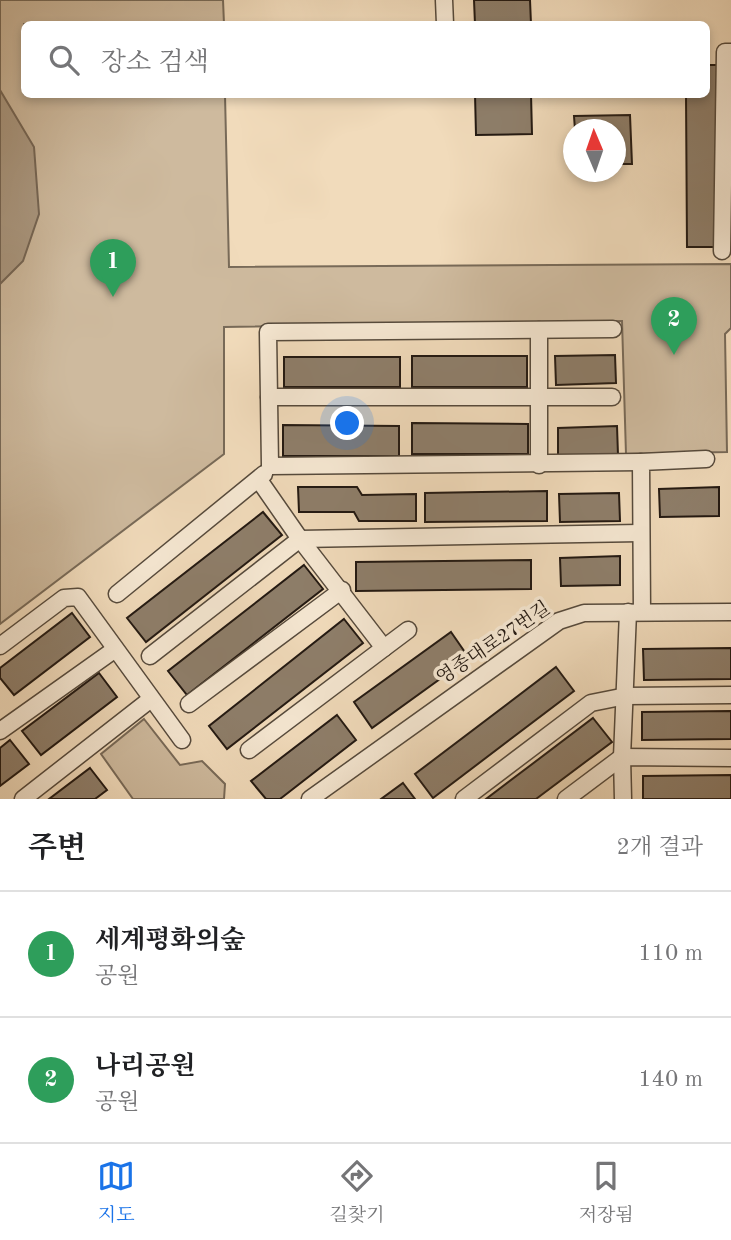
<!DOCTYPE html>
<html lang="ko">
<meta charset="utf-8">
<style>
body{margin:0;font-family:"Old Standard TT","Noto Serif KR",serif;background:#f6f6f6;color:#202124}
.compass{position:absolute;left:563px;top:119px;width:63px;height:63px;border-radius:50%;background:#fff;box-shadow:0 4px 10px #0003;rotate:358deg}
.you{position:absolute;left:348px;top:424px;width:24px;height:24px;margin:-18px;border:5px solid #fff;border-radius:50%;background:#1a73e8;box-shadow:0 0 0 10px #1a73e833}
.badge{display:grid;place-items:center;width:46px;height:46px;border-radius:50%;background:#1a73e8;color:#fff;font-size:23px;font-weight:700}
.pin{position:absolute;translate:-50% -58px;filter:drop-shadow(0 2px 4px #0008)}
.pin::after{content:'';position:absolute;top:37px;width:24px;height:21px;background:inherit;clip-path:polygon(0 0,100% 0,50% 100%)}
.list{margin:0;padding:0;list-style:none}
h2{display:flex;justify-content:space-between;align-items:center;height:91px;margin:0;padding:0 28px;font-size:30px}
h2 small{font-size:23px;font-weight:400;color:#757577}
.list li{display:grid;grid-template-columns:46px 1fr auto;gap:21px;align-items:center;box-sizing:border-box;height:126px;padding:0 28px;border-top:2px solid #e0e0e0}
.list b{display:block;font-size:26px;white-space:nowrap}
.list p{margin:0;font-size:23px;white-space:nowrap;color:#757577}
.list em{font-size:23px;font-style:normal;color:#757577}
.icon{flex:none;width:38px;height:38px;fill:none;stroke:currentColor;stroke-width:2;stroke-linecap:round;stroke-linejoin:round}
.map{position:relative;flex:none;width:731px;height:799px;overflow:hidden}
.search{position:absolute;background:#fff;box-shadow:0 4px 10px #0003;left:21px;right:21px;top:21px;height:77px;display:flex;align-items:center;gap:18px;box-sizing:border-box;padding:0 24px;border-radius:10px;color:#757577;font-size:26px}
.sheet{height:343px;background:#fff}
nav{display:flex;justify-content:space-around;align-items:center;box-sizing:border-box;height:98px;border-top:2px solid #e0e0e0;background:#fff;font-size:19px;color:#757577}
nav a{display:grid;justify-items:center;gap:4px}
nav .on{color:#1a73e8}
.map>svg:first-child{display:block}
.green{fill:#ceba9e;stroke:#786a58;stroke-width:2}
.water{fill:#ab9982;stroke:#756655;stroke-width:2}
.building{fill:#8e7e6a;stroke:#231912;stroke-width:2}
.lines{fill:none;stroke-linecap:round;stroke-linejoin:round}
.minor-casing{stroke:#564a3c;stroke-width:19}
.minor{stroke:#f6e8d3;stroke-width:16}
.labels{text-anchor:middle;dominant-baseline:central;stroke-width:7;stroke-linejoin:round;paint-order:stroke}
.street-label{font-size:19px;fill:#231912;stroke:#f6e8d3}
</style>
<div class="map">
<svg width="731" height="799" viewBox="0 0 731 799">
<rect width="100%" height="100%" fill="#f1dbbb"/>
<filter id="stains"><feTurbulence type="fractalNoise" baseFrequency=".00286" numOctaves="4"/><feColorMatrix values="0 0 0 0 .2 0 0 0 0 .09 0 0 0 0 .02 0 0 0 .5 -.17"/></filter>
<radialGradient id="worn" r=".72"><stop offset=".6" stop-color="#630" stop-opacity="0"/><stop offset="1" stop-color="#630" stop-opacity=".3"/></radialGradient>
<g class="green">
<polygon points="0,0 223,0 224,24 24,24 24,94 225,95 229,267 731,264 731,328 725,334 727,452 626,454 622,321 224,327 224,454 0,624"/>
<polygon points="144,719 180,765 202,761 225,784 224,799 133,799 101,754"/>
</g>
<polygon class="water" points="0,90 34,147 39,214 23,261 0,284"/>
<g class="building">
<polygon points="474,0 530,0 531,24 475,24"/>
<polygon points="706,65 717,65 718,247 687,247 686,94 706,94"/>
<polygon points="475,94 531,94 532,134 476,135"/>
<polygon points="630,115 632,164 616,164 616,130 575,130 574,116"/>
<polygon points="615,355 616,383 556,385 555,356"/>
<rect x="412" y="356" width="115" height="31"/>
<rect x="284" y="357" width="116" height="30"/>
<polygon points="412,423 528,424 528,454 412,454"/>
<polygon points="283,425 399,426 399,456 283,456"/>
<polygon points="617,426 618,455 558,456 558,428"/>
<polygon points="298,487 357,487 362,495 416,494 416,521 359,521 354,512 299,512"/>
<polygon points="719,487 719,516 660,517 659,489"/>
<polygon points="547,491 547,521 425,522 425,493"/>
<polygon points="619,493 620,521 560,522 559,494"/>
<polygon points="263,512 282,535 146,642 127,618"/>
<polygon points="620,556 620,585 561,586 560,558"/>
<polygon points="531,560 531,589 356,591 356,562"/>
<polygon points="304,565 323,589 187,695 168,671"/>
<polygon points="72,613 90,637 14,695 0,678 0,668"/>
<polygon points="344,619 363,643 227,749 209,726"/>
<polygon points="451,632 469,658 372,728 354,702"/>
<polygon points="731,648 731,679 644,680 643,649"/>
<polygon points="556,667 574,691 433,798 415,774"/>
<polygon points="99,673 117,697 41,755 22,731"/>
<polygon points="731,711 731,739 642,740 642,712"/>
<polygon points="337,715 356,740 280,799 266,799 251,781"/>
<polygon points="593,718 612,742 536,799 486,799"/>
<polygon points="10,740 29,764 0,786 0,748"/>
<polygon points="90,768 107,790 95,799 49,799"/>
<polygon points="731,775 731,799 643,799 643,776"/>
<polygon points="403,783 415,799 381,799"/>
</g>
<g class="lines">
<defs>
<g id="minor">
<polyline points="444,0 445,24"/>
<polyline points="722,251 725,52 731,52"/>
<polyline points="613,329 268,332 270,466 641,462"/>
<polyline points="539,330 539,465"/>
<polyline points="269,397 612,397"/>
<polyline points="117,594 264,474"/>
<polyline points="642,612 641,462 706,459"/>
<polyline points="0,646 64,598 78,597 182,740"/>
<polyline points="384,648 408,630"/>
<polyline points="150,656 300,539 640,533"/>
<polyline points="189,704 342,590"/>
<polyline points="0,731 114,650"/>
<polyline points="249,750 384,648 300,539 259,480"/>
<polyline points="23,799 151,699"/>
<polyline points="310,799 559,621 584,613 731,612"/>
<polyline points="464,799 591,703 626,696 731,695"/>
<polyline points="566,799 622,757 731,758"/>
<polyline points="623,799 622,757 628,612"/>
</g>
</defs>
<use href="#minor" class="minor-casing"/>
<use href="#minor" class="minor"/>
</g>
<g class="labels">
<g class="street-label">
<text transform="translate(494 644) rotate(-34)">영종대로27번길</text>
</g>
</g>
<rect width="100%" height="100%" filter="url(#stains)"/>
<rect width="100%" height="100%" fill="url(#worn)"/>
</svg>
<svg class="compass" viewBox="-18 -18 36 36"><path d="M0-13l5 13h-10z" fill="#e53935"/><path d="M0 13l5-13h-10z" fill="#757577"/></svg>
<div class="you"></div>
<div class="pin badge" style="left:113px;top:297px;background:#2e9e5b">1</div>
<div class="pin badge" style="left:674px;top:355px;background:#2e9e5b">2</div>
<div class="search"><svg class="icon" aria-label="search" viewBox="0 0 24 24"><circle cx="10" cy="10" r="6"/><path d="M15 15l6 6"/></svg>장소 검색</div>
</div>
<section class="sheet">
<h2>주변<small>2개 결과</small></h2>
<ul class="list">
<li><span class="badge" style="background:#2e9e5b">1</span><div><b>세계평화의숲</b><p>공원</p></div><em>110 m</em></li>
<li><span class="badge" style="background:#2e9e5b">2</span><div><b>나리공원</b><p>공원</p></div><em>140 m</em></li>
</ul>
</section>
<nav>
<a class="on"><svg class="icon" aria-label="map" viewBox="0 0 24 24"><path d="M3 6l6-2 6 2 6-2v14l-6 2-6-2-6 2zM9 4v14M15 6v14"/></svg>지도</a>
<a><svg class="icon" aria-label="directions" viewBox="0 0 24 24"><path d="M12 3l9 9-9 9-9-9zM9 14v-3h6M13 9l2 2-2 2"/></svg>길찾기</a>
<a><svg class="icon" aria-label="saved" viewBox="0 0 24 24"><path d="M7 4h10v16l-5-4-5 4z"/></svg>저장됨</a>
</nav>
